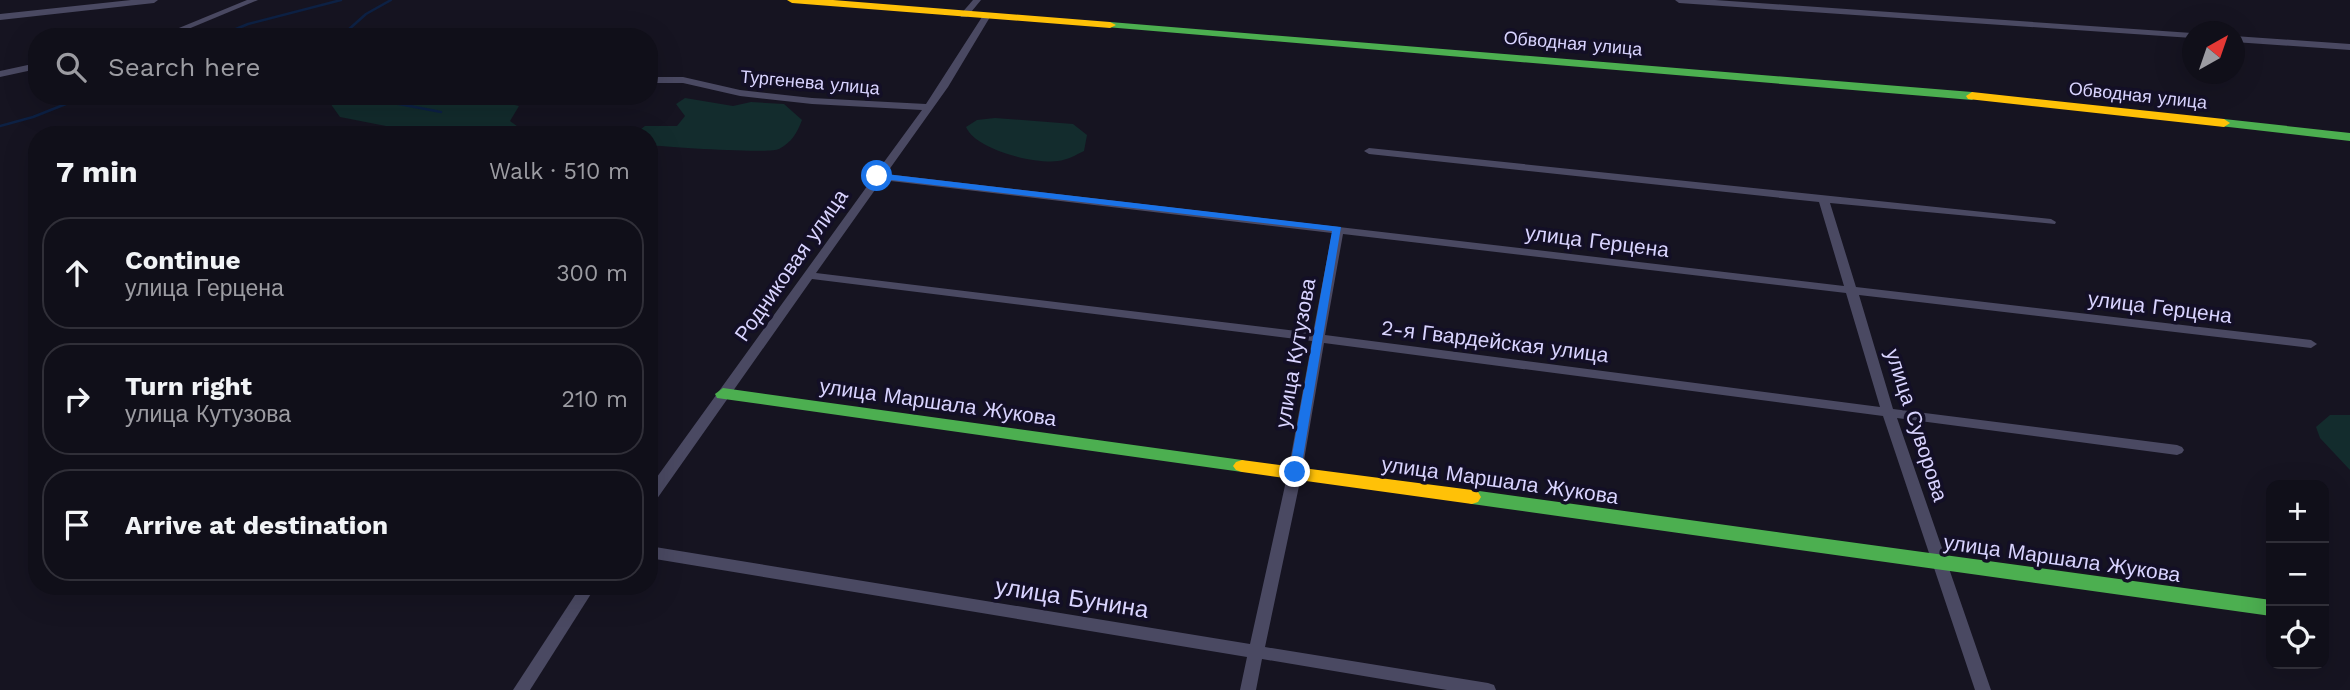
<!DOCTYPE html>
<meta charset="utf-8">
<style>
body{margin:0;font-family:"Work Sans",sans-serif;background:#1e1d26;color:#f1f3f6}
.controls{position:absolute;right:21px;bottom:21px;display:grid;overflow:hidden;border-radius:14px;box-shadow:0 7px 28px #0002}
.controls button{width:63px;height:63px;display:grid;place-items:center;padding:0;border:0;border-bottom:2px solid #302f38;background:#100f19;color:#f1f3f6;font:35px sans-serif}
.compass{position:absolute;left:2182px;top:21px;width:63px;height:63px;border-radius:50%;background:#100f19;box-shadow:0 7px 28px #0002;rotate:40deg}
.stop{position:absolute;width:21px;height:21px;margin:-16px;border:5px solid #1a73e8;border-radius:50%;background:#fff}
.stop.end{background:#1a73e8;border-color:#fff;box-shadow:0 2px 7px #0008}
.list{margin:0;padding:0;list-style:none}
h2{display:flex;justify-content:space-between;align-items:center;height:91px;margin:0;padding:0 28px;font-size:30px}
h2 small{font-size:23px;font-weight:400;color:#9c9ca2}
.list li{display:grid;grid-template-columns:46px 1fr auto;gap:21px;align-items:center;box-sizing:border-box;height:112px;margin:0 14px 14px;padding:0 14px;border:2px solid #302f38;border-radius:28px}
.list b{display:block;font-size:26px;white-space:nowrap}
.list p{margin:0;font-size:23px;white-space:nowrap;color:#9c9ca2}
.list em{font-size:23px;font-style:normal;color:#9c9ca2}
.icon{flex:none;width:38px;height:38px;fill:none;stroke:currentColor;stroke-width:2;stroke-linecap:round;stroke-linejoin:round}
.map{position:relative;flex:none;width:2350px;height:690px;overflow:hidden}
.search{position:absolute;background:#100f19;box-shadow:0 7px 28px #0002;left:28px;top:28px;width:630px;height:77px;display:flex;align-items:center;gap:18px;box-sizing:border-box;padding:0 24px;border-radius:28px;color:#9c9ca2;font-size:26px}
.panel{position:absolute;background:#100f19;box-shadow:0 7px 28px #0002;left:28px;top:126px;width:630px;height:469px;border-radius:28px}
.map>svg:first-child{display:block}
.green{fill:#132c2d}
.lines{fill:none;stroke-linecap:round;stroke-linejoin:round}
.stream{stroke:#0d2144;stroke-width:2.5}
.street{fill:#4a4962;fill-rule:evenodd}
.fast{fill:#4caf50;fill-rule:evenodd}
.slow{fill:#ffc107;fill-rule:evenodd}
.route{fill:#1a73e8}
.labels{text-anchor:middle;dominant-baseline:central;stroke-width:7;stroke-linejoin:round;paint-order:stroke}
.far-street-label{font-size:18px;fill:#d9d4ff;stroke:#130f26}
.street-label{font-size:21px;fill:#d9d4ff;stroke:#130f26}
.near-street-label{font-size:24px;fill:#d9d4ff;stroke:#130f26}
</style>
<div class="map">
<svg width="2350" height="690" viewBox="0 0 2350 690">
<rect width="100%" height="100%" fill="#161421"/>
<g class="green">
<polygon points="339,96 495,96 506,103 519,106 510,121 525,132 521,135 432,135 340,117 330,103"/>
<path d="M685,98l48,8 18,-4 33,2 18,16c-5,13 -10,22 -23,29 -10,5 -111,-2 -130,-4v-10h-16l12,-9h32l8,-10 -9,-12z"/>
<path d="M995,118l78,6 14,11 -3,16c-8,4 -17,9 -26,10 -24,3 -82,-11 -92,-34l11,-7z"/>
<polygon points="2330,415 2350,415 2350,470 2320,438 2316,427"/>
</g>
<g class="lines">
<g class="stream">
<polyline points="217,37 248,24 341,0"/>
<polyline points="356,37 347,31 366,14 391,0"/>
<polyline points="375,96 378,100 441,112"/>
<polyline points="0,126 33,117 86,96"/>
</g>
<g class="street">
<polygon points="131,0 158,0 154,3 0,20 0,14"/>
<polygon points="247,0 258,0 169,37 157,37"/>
<polygon points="973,0 981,0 967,17 961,17 960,15"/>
<polygon points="1675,0 1715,0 2192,33 2192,38 1679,3"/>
<path d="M986,14l4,3 -42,70 -62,87 958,112 -25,-84 -450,-48 -5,-3 5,-3 682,71 5,3 -1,2 -225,-21 26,84 455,53 6,4 -6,4 -452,-53 34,114 284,36 5,2 2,3 -2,3 -5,2 -280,-37 94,272h-16l-92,-274 -559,-73 -22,129 -37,175 223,36 6,2 2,5h-49l-185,-31 -6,31h-16l7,-33 -598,-99v-12l601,98 38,-172 24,-131 -500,-62 -158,224 -5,1v-16l224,-310v-4l3,-1 46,-63 -110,-6 -72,-8 -57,-13h-34v-6h34l57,13 72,8 114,6 56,-87zM882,180l450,53 -19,100 -497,-60zM1343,234l503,59 34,114 -555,-72z"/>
<polygon points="2234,36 2350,44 2350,50 2234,42"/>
<polygon points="37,63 37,69 0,77 0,71"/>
<polygon points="581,586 596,586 530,690 513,690"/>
</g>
<g class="fast">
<polygon points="1110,22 1972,92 1978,96 1972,100 1106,27 1106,23"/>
<polygon points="2224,119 2350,133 2350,141 2220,126 2220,120"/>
<polygon points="723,388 1242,460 1248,462 1251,466 1248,470 1242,472 717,398 715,394"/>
<polygon points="1472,490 2271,600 2271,616 1472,504 1466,502 1463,497 1466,492"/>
</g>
<g class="slow">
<polygon points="787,0 833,0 1110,22 1116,25 1110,28 792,3"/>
<polygon points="1972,92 2224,119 2230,123 2224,127 1968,99 1966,96"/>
<polygon points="1242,460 1472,490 1478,492 1481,497 1478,502 1472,504 1242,472 1236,470 1233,466 1236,462"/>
</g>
</g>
<polygon class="route" points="877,173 1341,227 1300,476 1295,477 1289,472 1332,231 874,178 872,176"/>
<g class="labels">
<g class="far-street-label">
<text transform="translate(1573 43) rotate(5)">Обводная улица</text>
<text transform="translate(810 82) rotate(5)">Тургенева улица</text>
<text transform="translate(2138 95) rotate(6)">Обводная улица</text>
</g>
<g class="street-label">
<text transform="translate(1597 241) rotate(7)">улица Герцена</text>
<text transform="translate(791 265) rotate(-55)">Родниковая улица</text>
<text transform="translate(2160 307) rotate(7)">улица Герцена</text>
<text transform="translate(1495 341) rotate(7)">2-я Гвардейская улица</text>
<text transform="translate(1295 353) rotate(-80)">улица Кутузова</text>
<text transform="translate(938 402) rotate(8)">улица Маршала Жукова</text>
<text transform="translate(1917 425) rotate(72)">улица Суворова</text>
<text transform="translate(1500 480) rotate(8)">улица Маршала Жукова</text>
<text transform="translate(2062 558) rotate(8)">улица Маршала Жукова</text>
</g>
<g class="near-street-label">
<text transform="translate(1072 598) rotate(9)">улица Бунина</text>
</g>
</g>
</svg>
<div class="controls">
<button>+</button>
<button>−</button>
<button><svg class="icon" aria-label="locate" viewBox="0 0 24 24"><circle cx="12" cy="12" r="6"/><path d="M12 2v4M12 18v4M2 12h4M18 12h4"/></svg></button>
</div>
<svg class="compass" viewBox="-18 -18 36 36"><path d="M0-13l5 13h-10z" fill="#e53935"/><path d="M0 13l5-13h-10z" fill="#9c9ca2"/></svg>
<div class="stop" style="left:877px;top:176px"></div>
<div class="stop end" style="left:1295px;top:472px"></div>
<div class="search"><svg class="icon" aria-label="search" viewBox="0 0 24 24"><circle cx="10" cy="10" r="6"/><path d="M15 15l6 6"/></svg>Search here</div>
<section class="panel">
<h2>7 min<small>Walk · 510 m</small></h2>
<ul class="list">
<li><svg class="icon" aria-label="ahead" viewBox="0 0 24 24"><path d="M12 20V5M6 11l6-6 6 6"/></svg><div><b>Continue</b><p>улица Герцена</p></div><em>300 m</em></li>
<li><svg class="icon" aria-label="right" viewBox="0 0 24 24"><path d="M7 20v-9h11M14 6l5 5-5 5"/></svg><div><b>Turn right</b><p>улица Кутузова</p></div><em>210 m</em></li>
<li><svg class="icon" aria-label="arrive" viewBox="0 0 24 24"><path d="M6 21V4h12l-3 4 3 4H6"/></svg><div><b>Arrive at destination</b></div></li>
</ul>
</section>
</div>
